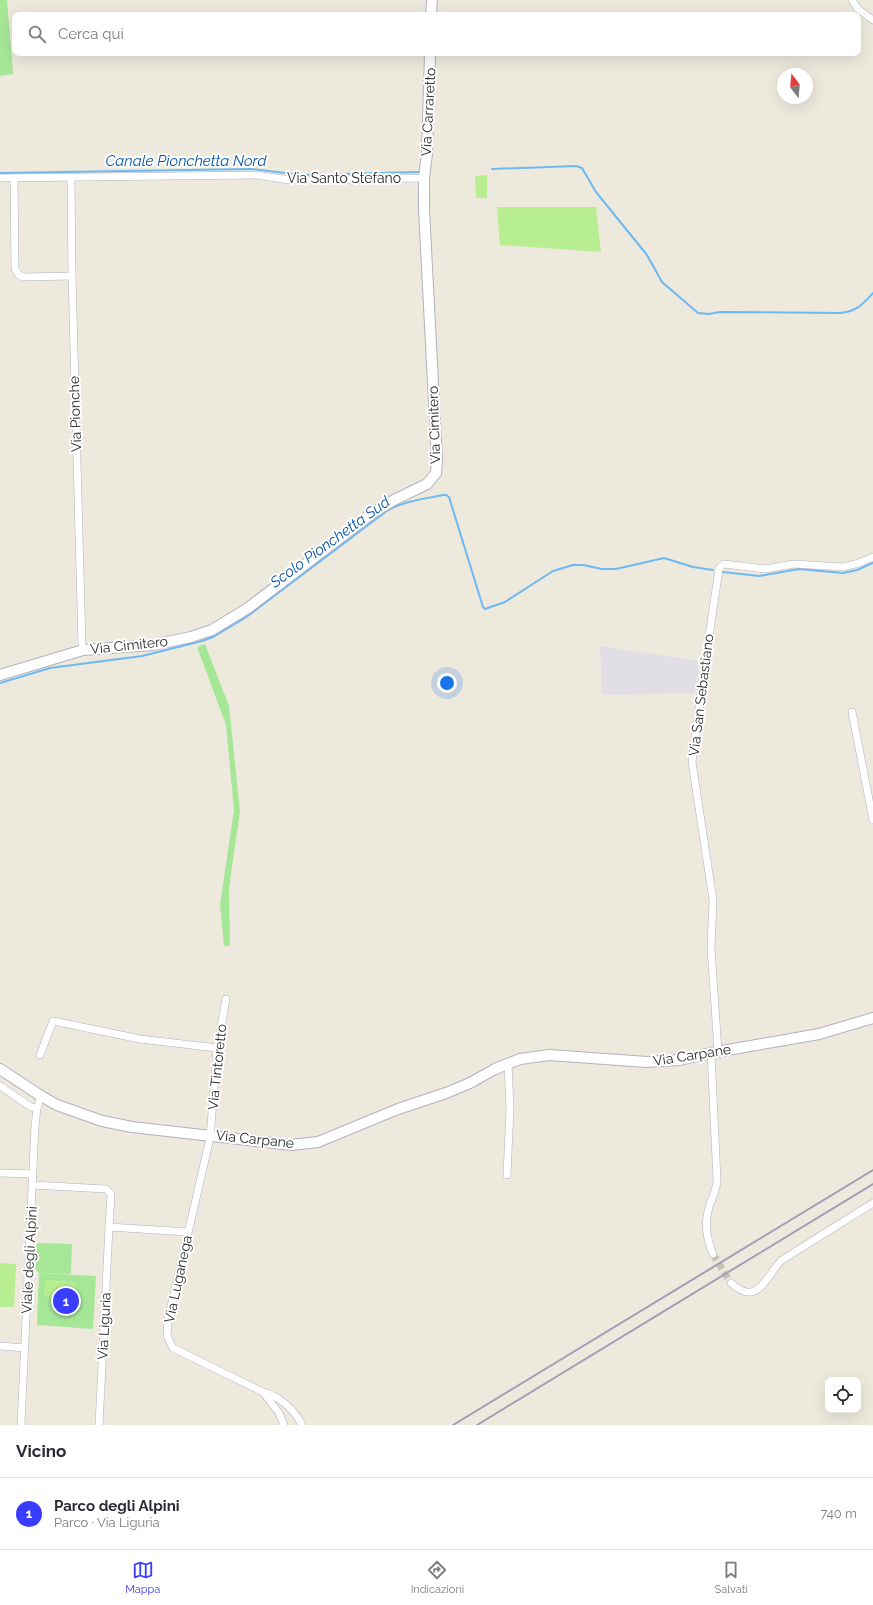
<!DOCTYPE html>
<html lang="it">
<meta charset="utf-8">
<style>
body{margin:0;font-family:Raleway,sans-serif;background:#f7f7f7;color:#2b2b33}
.controls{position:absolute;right:12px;bottom:12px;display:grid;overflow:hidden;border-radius:8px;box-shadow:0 4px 16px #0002}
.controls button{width:36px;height:36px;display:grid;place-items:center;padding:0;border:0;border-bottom:1px solid #e1e1e2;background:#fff;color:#2b2b33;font:20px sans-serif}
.compass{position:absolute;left:777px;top:68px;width:36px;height:36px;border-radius:50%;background:#fff;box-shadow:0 4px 16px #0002;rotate:344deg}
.you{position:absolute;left:447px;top:683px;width:14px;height:14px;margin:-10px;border:3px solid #fff;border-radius:50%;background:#1a73e8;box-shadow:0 0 0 6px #1a73e833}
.badge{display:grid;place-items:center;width:26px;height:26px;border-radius:50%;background:#393dff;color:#fff;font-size:13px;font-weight:700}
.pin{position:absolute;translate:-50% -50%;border:2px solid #fff;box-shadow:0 1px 4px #0006}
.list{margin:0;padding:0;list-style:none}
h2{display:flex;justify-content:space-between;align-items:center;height:52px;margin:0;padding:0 16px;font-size:17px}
h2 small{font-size:13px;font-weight:400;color:#7c7c81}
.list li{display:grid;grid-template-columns:26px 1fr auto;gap:12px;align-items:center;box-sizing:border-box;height:72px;padding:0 16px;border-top:1px solid #e1e1e2}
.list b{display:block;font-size:15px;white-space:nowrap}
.list p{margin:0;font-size:13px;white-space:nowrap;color:#7c7c81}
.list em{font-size:13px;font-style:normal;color:#7c7c81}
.icon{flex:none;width:22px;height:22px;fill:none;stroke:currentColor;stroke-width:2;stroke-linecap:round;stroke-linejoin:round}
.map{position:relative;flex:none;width:873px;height:1425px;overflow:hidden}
.search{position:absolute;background:#fff;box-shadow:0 4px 16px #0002;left:12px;right:12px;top:12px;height:44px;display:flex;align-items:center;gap:10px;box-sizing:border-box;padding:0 14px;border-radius:8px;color:#7c7c81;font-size:15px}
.sheet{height:124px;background:#fff}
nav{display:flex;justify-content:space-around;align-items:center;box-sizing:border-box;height:56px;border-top:1px solid #e1e1e2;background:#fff;font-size:11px;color:#7c7c81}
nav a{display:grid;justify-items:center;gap:2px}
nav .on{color:#393dff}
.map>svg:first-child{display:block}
.industrial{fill:#e2dee6}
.green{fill:#a5e797}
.pitch{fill:#b8ee92}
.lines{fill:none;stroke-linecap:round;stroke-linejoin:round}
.stream{stroke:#6cb9f4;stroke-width:2}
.street-tunnel{stroke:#c7c3b9;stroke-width:7;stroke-dasharray:7 3.5;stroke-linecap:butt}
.street-casing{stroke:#b1b1c0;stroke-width:8}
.secondary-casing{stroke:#b1b1c0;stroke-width:12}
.street{stroke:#fff;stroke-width:7}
.secondary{stroke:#fff;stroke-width:10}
.rail{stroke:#a09fb7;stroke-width:2}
.labels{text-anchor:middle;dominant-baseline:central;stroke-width:4;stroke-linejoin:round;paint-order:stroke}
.street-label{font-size:14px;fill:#2b2b2b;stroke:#fff}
.water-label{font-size:15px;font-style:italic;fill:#0754a4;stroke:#fff}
</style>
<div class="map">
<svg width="873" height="1425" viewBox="0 0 873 1425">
<rect width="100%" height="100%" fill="#eee9dd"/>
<polygon class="industrial" points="600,646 699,661 695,693 602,695"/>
<g class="green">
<polygon points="0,0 7,0 13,74 0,76"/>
<polygon points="205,644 229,706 240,811 229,888 230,946 224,946 220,904 234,810 226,725 197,647"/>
<polygon points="37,1243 72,1244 71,1274 39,1273 35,1269 35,1246"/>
<polygon points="39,1273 96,1276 93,1329 37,1325"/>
</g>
<g class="pitch">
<polygon points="487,175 487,198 476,198 475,176"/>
<polygon points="497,207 596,207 601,252 500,245"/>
<polygon points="0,1263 16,1264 14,1307 0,1307"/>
<polygon points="45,1280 76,1282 76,1298 44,1296"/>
</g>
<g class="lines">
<g class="stream">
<path d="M492,169l84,-3 6,2 14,24 51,63 15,27 36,31 11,1 11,-2 120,1c17,-2 22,-8 33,-20"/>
<polyline points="0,173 251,169 302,175 419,172"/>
<polyline points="723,572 759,576 799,569 843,573 857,570 873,563"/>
<path d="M0,683l50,-15 92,-12 60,-15 11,-4 32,-19 143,-108c17,-9 36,-11 55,-15h3l3,2 34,110 2,2 20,-7 48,-31 20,-6h10l19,4h14l48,-11 29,9 20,3"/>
</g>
<polyline class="street-tunnel" points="713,1254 731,1283"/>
<defs>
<g id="street">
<polyline points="852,0 858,9 873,20"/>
<polyline points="0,178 256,175 290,180 309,180 424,178"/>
<polyline points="14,178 15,269 19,275 23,277 72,276"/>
<polyline points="71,178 72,276 82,644 83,650"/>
<polyline points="852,712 873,820"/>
<polyline points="226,999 217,1048 210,1138 168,1320 167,1336 173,1348 263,1392 279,1413 284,1425"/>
<polyline points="718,1051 711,948 713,900 692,762 703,677 719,569 721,566 724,564 765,569 794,564 843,567 859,563 873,557"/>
<path d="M711,1053l6,127c0,9 -4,16 -7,24 -6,18 -4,33 3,50"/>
<polyline points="40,1055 53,1021 140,1039 217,1048"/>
<polyline points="0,1086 31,1107 37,1108"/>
<polyline points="0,1173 33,1174"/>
<polyline points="507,1175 510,1109 508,1063"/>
<polyline points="32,1185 106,1189 111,1194 109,1227 188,1232"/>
<path d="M731,1283c28,25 34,-7 51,-23l91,-57"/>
<polyline points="0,1346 25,1348"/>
<path d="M263,1392c16,4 32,18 39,33"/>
<polyline points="21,1425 35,1126 37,1108 41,1096"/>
<polyline points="99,1425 109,1227"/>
</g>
<g id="secondary">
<polyline points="431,15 432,0"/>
<polyline points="0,675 83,650 153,645 191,637 212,630 248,608 375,511 396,499 427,484 436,473 437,460 424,210 424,178 427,154 430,53"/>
<polyline points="0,1069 41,1096 57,1105 102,1121 132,1127 291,1145 318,1142 398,1109 446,1093 470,1083 495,1069 520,1059 549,1055 647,1062 679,1060 711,1053 819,1034 873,1018"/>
</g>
</defs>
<use href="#street" class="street-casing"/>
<use href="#secondary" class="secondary-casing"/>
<use href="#street" class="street"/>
<use href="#secondary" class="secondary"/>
<g class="rail">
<polyline points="453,1425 873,1170"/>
<polyline points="477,1425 873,1184"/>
</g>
</g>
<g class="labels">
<g class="street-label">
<text transform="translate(428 112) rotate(-87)">Via Carraretto</text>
<text x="344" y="178">Via Santo Stefano</text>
<text transform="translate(75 414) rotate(-92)">Via Pionche</text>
<text transform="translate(434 425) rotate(-92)">Via Cimitero</text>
<text transform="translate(129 645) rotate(-6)">Via Cimitero</text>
<text transform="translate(701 695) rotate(-83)">Via San Sebastiano</text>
<text transform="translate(692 1055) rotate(-9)">Via Carpane</text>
<text transform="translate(217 1067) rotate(-84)">Via Tintoretto</text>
<text transform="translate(255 1139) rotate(6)">Via Carpane</text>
<text transform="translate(29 1260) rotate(-87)">Viale degli Alpini</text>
<text transform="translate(178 1279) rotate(-78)">Via Luganega</text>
<text transform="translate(104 1326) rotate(-87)">Via Liguria</text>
</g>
<g class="water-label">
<text x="186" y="161">Canale Pionchetta Nord</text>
<text transform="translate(330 542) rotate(-36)">Scolo Pionchetta Sud</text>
</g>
</g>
</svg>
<div class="controls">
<button><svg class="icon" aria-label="locate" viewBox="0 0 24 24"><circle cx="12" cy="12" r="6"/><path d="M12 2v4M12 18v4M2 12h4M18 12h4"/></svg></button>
</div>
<svg class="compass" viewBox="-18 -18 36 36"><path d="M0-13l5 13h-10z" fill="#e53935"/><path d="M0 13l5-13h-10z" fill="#7c7c81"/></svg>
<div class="you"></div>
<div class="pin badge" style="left:66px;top:1301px">1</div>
<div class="search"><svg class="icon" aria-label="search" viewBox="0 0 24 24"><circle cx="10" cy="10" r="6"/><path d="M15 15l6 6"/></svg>Cerca qui</div>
</div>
<section class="sheet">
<h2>Vicino<small></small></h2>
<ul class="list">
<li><span class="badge">1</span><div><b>Parco degli Alpini</b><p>Parco · Via Liguria</p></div><em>740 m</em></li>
</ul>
</section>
<nav>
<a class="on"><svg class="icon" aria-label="map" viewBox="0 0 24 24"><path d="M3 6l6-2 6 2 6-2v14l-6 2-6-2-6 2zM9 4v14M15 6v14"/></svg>Mappa</a>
<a><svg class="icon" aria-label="directions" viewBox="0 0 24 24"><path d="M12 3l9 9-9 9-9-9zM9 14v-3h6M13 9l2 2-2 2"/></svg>Indicazioni</a>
<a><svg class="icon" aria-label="saved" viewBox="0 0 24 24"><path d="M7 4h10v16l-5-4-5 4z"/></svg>Salvati</a>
</nav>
